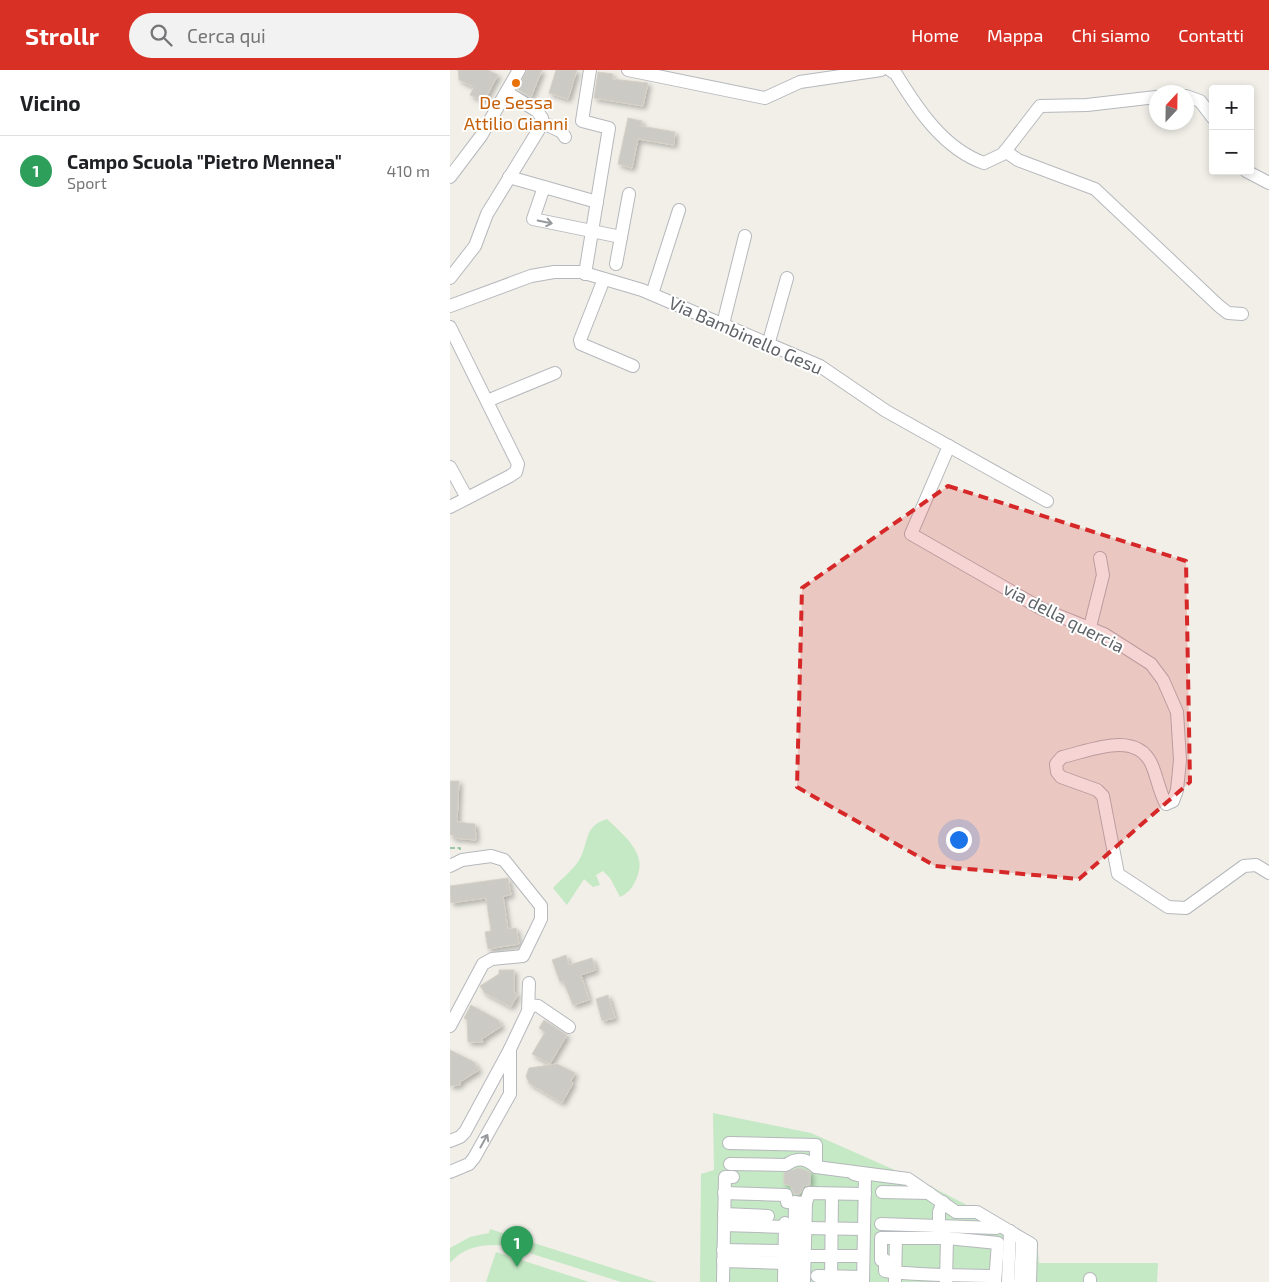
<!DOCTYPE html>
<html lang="it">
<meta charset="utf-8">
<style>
body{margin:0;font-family:"Exo 2",sans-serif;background:#f2f2f2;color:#202124}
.controls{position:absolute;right:15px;top:15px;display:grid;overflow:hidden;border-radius:5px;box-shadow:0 2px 8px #0003}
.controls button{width:45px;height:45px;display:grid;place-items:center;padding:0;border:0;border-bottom:1px solid #e0e0e0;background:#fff;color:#202124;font:25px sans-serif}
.compass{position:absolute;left:699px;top:15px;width:45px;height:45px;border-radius:50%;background:#fff;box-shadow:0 2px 8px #0003;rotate:22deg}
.you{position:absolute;left:508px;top:769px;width:18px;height:18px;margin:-12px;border:4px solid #fff;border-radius:50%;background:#1a73e8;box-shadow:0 0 0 8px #1a73e833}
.badge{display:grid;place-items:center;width:32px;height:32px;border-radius:50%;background:#d93025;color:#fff;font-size:16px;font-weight:700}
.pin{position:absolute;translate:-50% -41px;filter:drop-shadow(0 1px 2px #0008)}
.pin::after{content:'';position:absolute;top:26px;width:18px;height:15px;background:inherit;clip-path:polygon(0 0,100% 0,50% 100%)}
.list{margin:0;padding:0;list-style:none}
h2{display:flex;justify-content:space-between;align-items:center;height:65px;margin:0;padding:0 20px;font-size:21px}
h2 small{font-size:16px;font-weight:400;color:#757577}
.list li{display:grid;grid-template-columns:32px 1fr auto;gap:15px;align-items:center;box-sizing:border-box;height:70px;padding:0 20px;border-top:1px solid #e0e0e0}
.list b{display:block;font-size:19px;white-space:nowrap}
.list p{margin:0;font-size:16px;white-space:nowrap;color:#757577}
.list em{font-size:16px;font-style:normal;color:#757577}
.icon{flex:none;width:28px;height:28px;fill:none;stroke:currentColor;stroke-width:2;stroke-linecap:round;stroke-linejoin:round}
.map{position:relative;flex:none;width:819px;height:1212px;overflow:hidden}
header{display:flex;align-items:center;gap:30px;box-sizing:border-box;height:70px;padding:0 25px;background:#d93025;color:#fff}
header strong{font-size:24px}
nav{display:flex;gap:28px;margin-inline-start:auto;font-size:18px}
.search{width:350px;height:45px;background:#f2f2f2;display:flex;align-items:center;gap:12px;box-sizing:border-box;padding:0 18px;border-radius:28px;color:#757577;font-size:19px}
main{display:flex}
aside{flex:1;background:#fff}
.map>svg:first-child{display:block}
.green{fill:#c5e8c5}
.building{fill:#cccac5;stroke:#d6d1c6;filter:url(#shadow)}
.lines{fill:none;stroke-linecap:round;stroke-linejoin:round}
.minor-casing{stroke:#b5b8bc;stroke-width:14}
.path{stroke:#9cc7a9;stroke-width:2;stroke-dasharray:5 2.5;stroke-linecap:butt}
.minor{stroke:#fff;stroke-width:12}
.oneway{stroke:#979a9d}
.marked{fill:#d62828;fill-opacity:0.2;stroke:#d62828;stroke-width:4;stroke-dasharray:10 6;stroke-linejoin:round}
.food-dot{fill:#e8710a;stroke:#fff;stroke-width:2}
.labels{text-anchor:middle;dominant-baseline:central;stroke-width:4;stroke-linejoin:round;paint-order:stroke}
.food-label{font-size:18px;fill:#c56008;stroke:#fff}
.street-label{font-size:18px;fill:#5f6368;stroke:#fff}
</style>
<header>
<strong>Strollr</strong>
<div class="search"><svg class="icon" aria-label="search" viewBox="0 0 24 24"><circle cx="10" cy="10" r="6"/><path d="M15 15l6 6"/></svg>Cerca qui</div>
<nav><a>Home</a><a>Mappa</a><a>Chi siamo</a><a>Contatti</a></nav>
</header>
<main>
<aside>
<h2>Vicino<small></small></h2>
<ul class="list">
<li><span class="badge" style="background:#2e9e5b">1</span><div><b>Campo Scuola &quot;Pietro Mennea&quot;</b><p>Sport</p></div><em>410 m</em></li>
</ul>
</aside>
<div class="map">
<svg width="819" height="1212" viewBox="0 0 819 1212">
<defs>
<filter id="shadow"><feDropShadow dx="3" dy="3" stdDeviation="2.5" flood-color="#0004"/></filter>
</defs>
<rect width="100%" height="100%" fill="#f1efe8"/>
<g class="green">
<path d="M157,749c15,15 41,34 30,58 -4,11 -8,15 -17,20l-10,-19 -7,-7 -7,4 4,10 -7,2 -9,-8 -17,26 -14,-17c8,-9 18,-16 25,-26 12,-19 4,-35 29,-43z"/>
<polygon points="263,1043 361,1063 474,1113 587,1171 589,1193 708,1193 707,1212 250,1212 251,1104 264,1100"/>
<path d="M40,1159l166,53h-35l-114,-36c-21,-3 -43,0 -57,17v-15l20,-11 19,-4z"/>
<polygon points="46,1182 139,1212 36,1212"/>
</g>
<g class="building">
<polygon points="8,0 38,0 48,5 34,31 20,25 24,17 9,10"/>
<polygon points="77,0 92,0 81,27 67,19"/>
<polygon points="106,0 127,0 118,29 99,23"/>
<polygon points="148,2 163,4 162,9 198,13 193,36 144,28"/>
<polygon points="178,48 192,51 191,56 225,62 224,75 188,69 182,98 168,94"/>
<polygon points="0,711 9,711 7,752 25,754 26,770 3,768 3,765 0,765"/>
<polygon points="58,808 61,825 53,826 58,859 66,858 69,874 38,879 35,862 41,861 36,828 1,833 0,816"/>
<polygon points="116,885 119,895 142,888 146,900 131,905 139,930 123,935 113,911 110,912 102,890"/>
<polygon points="49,900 64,900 64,923 68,924 61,937 35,923 30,916 49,904"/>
<polygon points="158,925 165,948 152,951 146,929"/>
<polygon points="21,935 48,950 52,956 32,969 33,972 18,972 17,950 14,948"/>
<polygon points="94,950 117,965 100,994 82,984 95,962 89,958"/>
<polygon points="0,980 24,992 29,1000 10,1012 10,1015 0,1016"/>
<polygon points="107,994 125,1003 121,1011 123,1013 112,1033 79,1013 76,1006 79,998"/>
<polygon points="349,1098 360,1102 360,1115 354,1116 350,1124 344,1124 340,1115 334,1114 334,1103"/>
</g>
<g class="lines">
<defs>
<g id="minor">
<polyline points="178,0 315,28 350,12 431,0"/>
<path d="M440,0l6,4c22,36 48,75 88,89l19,-9 37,-48 47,-1 69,-8"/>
<polyline points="736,26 750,31 763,48"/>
<polyline points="91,52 112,62 115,67"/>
<polyline points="555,81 568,90 645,119 769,236 778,243 792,244"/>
<polyline points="796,101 819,113"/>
<polyline points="0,107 31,66 69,0"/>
<polyline points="59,107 147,132"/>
<polyline points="94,117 83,149 171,167"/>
<polyline points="166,194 179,124"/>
<polyline points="135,204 159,58 132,51 140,0"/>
<polyline points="0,208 25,176 37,144 91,56 92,48 87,41 58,23"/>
<polyline points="154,209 130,270 131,274 183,296"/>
<polyline points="202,224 229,140"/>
<polyline points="0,236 81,206 104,202 131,202 192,220 370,296 436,341 597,431"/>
<polyline points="273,254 295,166"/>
<polyline points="0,257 68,394 66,402 60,406 0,437"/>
<polyline points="318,275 337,208"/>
<polyline points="37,331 105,303"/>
<path d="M499,376l-38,88 131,75 62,25 47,30 12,16 14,32 3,48 -3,30 -4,11 -7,3c-7,-13 -9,-28 -15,-41 -16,-33 -62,-12 -89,-6l-6,7 1,8 4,5 36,13 6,6 15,78 50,33 18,1 58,-42 12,-1 13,8"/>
<polyline points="0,397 17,428"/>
<polyline points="640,557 653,505 650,488"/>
<polyline points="0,796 12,790 41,786 54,790 91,836 91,849 73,886 42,889 33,894 0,956"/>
<polyline points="79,935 88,936 119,957"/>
<polyline points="60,979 78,941 79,913"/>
<polyline points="0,1071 10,1067 15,1062 60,979 60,1024 24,1088 19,1094 0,1102"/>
<polyline points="279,1073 366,1075 366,1097"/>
<path d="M280,1094l56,1c11,-8 20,-7 30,2l92,12 48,33h21l54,32 -1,38"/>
<polyline points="404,1104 415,1107 413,1212"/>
<polyline points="432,1122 479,1123"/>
<polyline points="274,1123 336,1125 337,1132 356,1133 359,1123 415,1124"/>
<polyline points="274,1144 318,1146"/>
<polyline points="431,1154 546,1158"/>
<polyline points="274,1155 335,1157"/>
<polyline points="355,1158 414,1159"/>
<polyline points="489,1164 489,1142 493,1132"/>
<polyline points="497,1168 548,1173 545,1212"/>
<polyline points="273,1180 335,1181"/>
<polyline points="355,1186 413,1186"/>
<polyline points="273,1191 335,1193"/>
<polyline points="367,1206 413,1207"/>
<polyline points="273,1212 275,1107 283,1107"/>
<polyline points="334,1212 335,1153"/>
<polyline points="344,1212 345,1132"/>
<polyline points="354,1212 356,1133"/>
<polyline points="381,1212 382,1124"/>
<polyline points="445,1212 446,1168"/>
<path d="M496,1212l1,-44h-66v22h4v11c36,5 74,4 110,5"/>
<polyline points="558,1212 560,1161"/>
<polyline points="570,1212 572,1173"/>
<polyline points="640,1212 640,1209"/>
</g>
</defs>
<use href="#minor" class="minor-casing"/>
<polyline class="path" points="0,778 10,778 10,780"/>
<use href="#minor" class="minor"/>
</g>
<defs><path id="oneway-shaft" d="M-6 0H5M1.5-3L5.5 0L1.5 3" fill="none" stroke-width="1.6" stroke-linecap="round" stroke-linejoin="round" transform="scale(1.25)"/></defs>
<g class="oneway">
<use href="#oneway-shaft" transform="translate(95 152) rotate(11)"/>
<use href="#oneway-shaft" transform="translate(34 1071) rotate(-61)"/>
</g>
<path class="marked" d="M498,416l238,75 4,221 -111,97 -144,-13 -138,-79 5,-199z"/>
<circle class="food-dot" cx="66" cy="13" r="5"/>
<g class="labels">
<g class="food-label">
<text x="66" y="32">De Sessa<tspan x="66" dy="21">Attilio Gianni</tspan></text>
</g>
<g class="street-label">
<text transform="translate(296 265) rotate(24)">Via Bambinello Gesu</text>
<text transform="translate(614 547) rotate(27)">via della quercia</text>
</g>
</g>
</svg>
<div class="controls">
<button>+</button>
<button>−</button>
</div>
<svg class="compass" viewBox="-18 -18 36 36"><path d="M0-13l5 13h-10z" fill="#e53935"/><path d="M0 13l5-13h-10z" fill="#757577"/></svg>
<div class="you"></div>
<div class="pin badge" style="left:67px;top:1197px;background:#2e9e5b">1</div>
</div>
</main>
